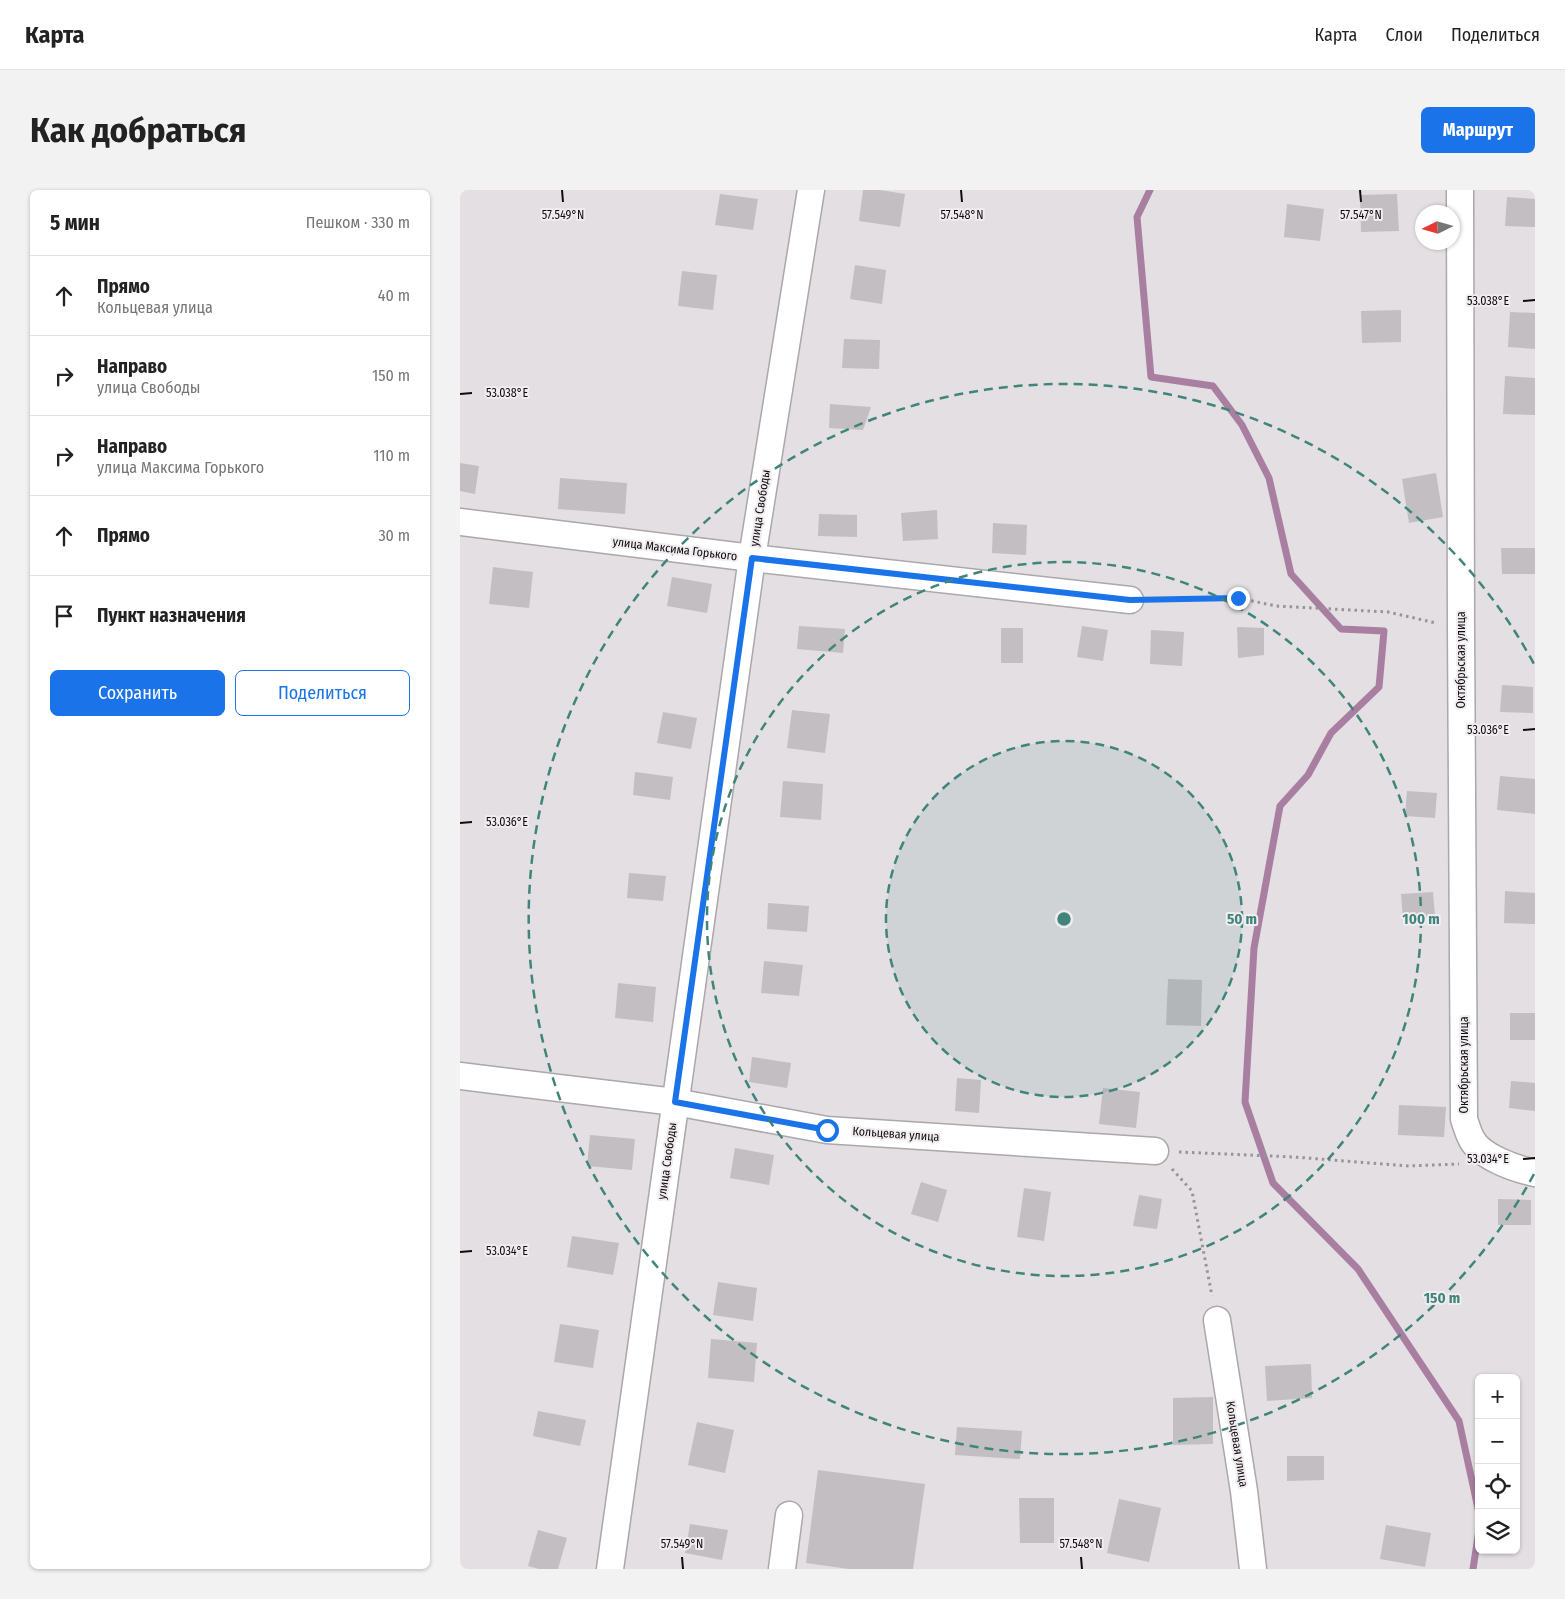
<!DOCTYPE html>
<html lang="ru">
<meta charset="utf-8">
<style>
body{margin:0;font-family:"Fira Sans Condensed",sans-serif;background:#f2f2f2;color:#222}
.controls{position:absolute;right:15px;bottom:15px;display:grid;overflow:hidden;border-radius:8px;box-shadow:0 1px 4px #0004}
.controls button{width:45px;height:45px;display:grid;place-items:center;padding:0;border:0;border-bottom:1px solid #e0e0e0;background:#fff;color:#222;font:25px sans-serif}
.compass{position:absolute;left:955px;top:15px;width:45px;height:45px;border-radius:50%;background:#fff;box-shadow:0 1px 4px #0004;rotate:265deg}
.stop{position:absolute;width:15px;height:15px;margin:-11px;border:4px solid #1a73e8;border-radius:50%;background:#fff}
.stop.end{background:#1a73e8;border-color:#fff;box-shadow:0 1px 5px #0008}
.list{margin:0;padding:0;list-style:none}
h2{display:flex;justify-content:space-between;align-items:center;height:65px;margin:0;padding:0 20px;font-size:21px}
h2 small{font-size:16px;font-weight:400;color:#767676}
.list li{display:grid;grid-template-columns:32px 1fr auto;gap:15px;align-items:center;box-sizing:border-box;height:80px;padding:0 20px;border-top:1px solid #e0e0e0}
.list b{display:block;font-size:19px;white-space:nowrap}
.list p{margin:0;font-size:16px;white-space:nowrap;color:#767676}
.list em{font-size:16px;font-style:normal;color:#767676}
.actions{display:flex;gap:10px;padding:15px 20px}
.actions a{flex:1;padding:11px 0;border:1px solid #1a73e8;border-radius:8px;text-align:center;font-size:18px;color:#1a73e8}
.actions .main{background:#1a73e8;color:#fff}
.icon{flex:none;width:28px;height:28px;fill:none;stroke:currentColor;stroke-width:2;stroke-linecap:round;stroke-linejoin:round}
.map{position:relative;flex:none;width:1075px;height:1379px;overflow:hidden;border-radius:8px}
header{display:flex;align-items:center;gap:30px;box-sizing:border-box;height:70px;padding:0 25px;background:#fff;border-bottom:1px solid #e0e0e0}
header strong{font-size:24px}
nav{display:flex;gap:28px;margin-inline-start:auto;font-size:18px}
.intro{display:flex;align-items:center;justify-content:space-between;box-sizing:border-box;height:120px;padding:0 30px}
h1{margin:0;font-size:35px}
.button{padding:12px 22px;border-radius:8px;background:#1a73e8;color:#fff;font-size:18px;font-weight:700}
main{display:flex;gap:30px;padding:0 30px}
aside{flex:1;background:#fff;border-radius:8px;box-shadow:0 1px 4px #0004}
.map>svg:first-child{display:block}
.lines{fill:none;stroke-linecap:round;stroke-linejoin:round}
.stream{stroke:#a87fa1;stroke-width:7}
.building{fill:#c2bec1}
.minor-casing{stroke:#aba7aa;stroke-width:29}
.path{stroke:#979496;stroke-width:3;stroke-dasharray:2.5 4;stroke-linecap:butt}
.minor{stroke:#fff;stroke-width:26}
.route{stroke:#1a73e8;stroke-width:6}
.ticks{fill:none;stroke:#0e0c0d;stroke-width:2}
.ring{fill:none;stroke:#40857a;stroke-width:2.5;stroke-dasharray:9 6}
.labels{text-anchor:middle;dominant-baseline:central;stroke-width:4;stroke-linejoin:round;paint-order:stroke}
.street-label{font-size:12px;fill:#0e0c0d;stroke:#f1ecf0}
.ticks-label{font-size:12px;text-anchor:middle;fill:#0e0c0d;stroke:#f1ecf0;stroke-width:4;stroke-linejoin:round;paint-order:stroke}
.centre{fill:#40857a;stroke:#f1ecf0;stroke-width:2.5}
.ring-label{font-size:15px;text-anchor:middle;font-weight:bold;fill:#40857a;stroke:#f1ecf0;stroke-width:4;stroke-linejoin:round;paint-order:stroke}
</style>
<header>
<strong>Карта</strong>
<nav><a>Карта</a><a>Слои</a><a>Поделиться</a></nav>
</header>
<div class="intro"><h1>Как добраться</h1><a class="button">Маршрут</a></div>
<main>
<aside>
<h2>5 мин<small>Пешком · 330 m</small></h2>
<ul class="list">
<li><svg class="icon" aria-label="ahead" viewBox="0 0 24 24"><path d="M12 20V5M6 11l6-6 6 6"/></svg><div><b>Прямо</b><p>Кольцевая улица</p></div><em>40 m</em></li>
<li><svg class="icon" aria-label="right" viewBox="0 0 24 24"><path d="M7 20v-9h11M14 6l5 5-5 5"/></svg><div><b>Направо</b><p>улица Свободы</p></div><em>150 m</em></li>
<li><svg class="icon" aria-label="right" viewBox="0 0 24 24"><path d="M7 20v-9h11M14 6l5 5-5 5"/></svg><div><b>Направо</b><p>улица Максима Горького</p></div><em>110 m</em></li>
<li><svg class="icon" aria-label="ahead" viewBox="0 0 24 24"><path d="M12 20V5M6 11l6-6 6 6"/></svg><div><b>Прямо</b></div><em>30 m</em></li>
<li><svg class="icon" aria-label="arrive" viewBox="0 0 24 24"><path d="M6 21V4h12l-3 4 3 4H6"/></svg><div><b>Пункт назначения</b></div></li>
</ul>
<div class="actions"><a class="main">Сохранить</a><a>Поделиться</a></div>
</aside>
<div class="map">
<svg width="1075" height="1379" viewBox="0 0 1075 1379">
<rect width="100%" height="100%" fill="#e3dfe3"/>
<g class="lines">
<g class="stream">
<polyline points="690,0 677,27 691,187 753,196 782,235 809,288 831,384 881,439 924,441 919,497 871,543 848,585 820,616 794,758 785,912 813,993 898,1079 999,1231 1019,1323"/>
<polyline points="1013,1379 1019,1340"/>
</g>
</g>
<g class="building">
<polygon points="403,0 420,0 445,4 440,37 399,31"/>
<polygon points="260,4 298,9 293,40 255,35"/>
<polygon points="937,4 939,41 901,42 900,5"/>
<polygon points="1047,7 1075,9 1075,37 1045,36"/>
<polygon points="827,14 864,19 860,51 824,47"/>
<polygon points="395,75 426,80 422,114 390,109"/>
<polygon points="222,81 257,85 253,120 218,116"/>
<polygon points="941,120 941,152 902,153 901,121"/>
<polygon points="1050,122 1075,123 1075,159 1048,157"/>
<polygon points="384,149 420,150 419,179 382,178"/>
<polygon points="1045,186 1075,188 1075,225 1043,224"/>
<polygon points="370,214 411,217 403,240 369,238"/>
<polygon points="0,273 19,276 15,304 0,301"/>
<polygon points="976,283 983,327 949,333 942,289"/>
<polygon points="100,288 167,293 165,324 98,319"/>
<polygon points="477,320 478,349 443,351 441,323"/>
<polygon points="359,324 397,325 397,347 358,346"/>
<polygon points="533,333 567,335 566,365 532,363"/>
<polygon points="1041,358 1075,358 1075,384 1042,384"/>
<polygon points="33,377 73,382 69,418 29,414"/>
<polygon points="212,387 252,394 247,423 207,416"/>
<polygon points="339,436 385,439 383,463 337,459"/>
<polygon points="622,436 648,440 643,471 617,467"/>
<polygon points="777,437 804,438 804,465 778,468"/>
<rect x="541" y="438" width="22" height="35"/>
<polygon points="691,440 724,442 722,476 690,474"/>
<polygon points="1042,495 1073,497 1073,523 1040,522"/>
<polygon points="332,520 370,524 365,563 327,558"/>
<polygon points="203,522 237,528 231,559 197,553"/>
<polygon points="175,582 213,587 210,610 173,605"/>
<polygon points="1040,586 1075,589 1075,624 1037,620"/>
<polygon points="323,591 363,594 361,630 320,627"/>
<polygon points="947,601 977,603 975,628 945,626"/>
<polygon points="169,683 206,686 203,711 167,708"/>
<polygon points="1045,701 1075,703 1075,734 1044,733"/>
<polygon points="973,702 975,726 943,729 941,704"/>
<polygon points="308,713 349,716 347,742 307,739"/>
<polygon points="304,771 343,775 339,806 301,803"/>
<polygon points="708,789 742,790 741,836 706,835"/>
<polygon points="158,793 196,797 193,832 155,828"/>
<rect x="1050" y="823" width="25" height="27"/>
<polygon points="292,867 331,873 327,898 289,892"/>
<polygon points="497,888 521,890 519,923 495,921"/>
<polygon points="1051,891 1075,893 1075,921 1049,918"/>
<polygon points="643,898 680,902 676,938 639,934"/>
<polygon points="939,915 986,917 984,947 938,945"/>
<polygon points="130,945 175,949 172,980 127,976"/>
<polygon points="275,958 314,965 309,995 270,988"/>
<polygon points="461,992 487,1000 478,1032 451,1024"/>
<polygon points="564,998 591,1002 584,1051 557,1047"/>
<polygon points="679,1005 702,1009 697,1039 673,1036"/>
<polygon points="1038,1009 1071,1010 1071,1035 1038,1035"/>
<polygon points="112,1046 159,1053 153,1085 107,1077"/>
<polygon points="258,1092 297,1098 293,1131 253,1125"/>
<polygon points="100,1134 139,1140 133,1178 94,1172"/>
<polygon points="251,1149 297,1153 294,1192 248,1188"/>
<polygon points="851,1174 852,1208 807,1211 805,1176"/>
<polygon points="753,1207 753,1254 713,1255 713,1208"/>
<polygon points="78,1221 126,1230 120,1256 73,1246"/>
<polygon points="237,1232 274,1240 265,1283 228,1275"/>
<polygon points="497,1237 562,1241 560,1269 495,1265"/>
<polygon points="827,1266 864,1266 864,1290 827,1291"/>
<polygon points="358,1280 465,1294 453,1379 389,1379 346,1373"/>
<polygon points="559,1308 594,1308 594,1353 560,1353"/>
<polygon points="659,1309 701,1318 689,1372 647,1363"/>
<polygon points="230,1334 268,1340 262,1370 225,1363"/>
<polygon points="926,1335 971,1343 965,1377 920,1369"/>
<polygon points="78,1340 107,1348 98,1379 79,1379 68,1376"/>
</g>
<g class="lines">
<defs>
<g id="minor">
<path d="M1000,0l1,439 3,490c2,6 4,13 7,19 9,19 45,31 64,35"/>
<polyline points="0,332 292,368 670,410"/>
<polyline points="0,886 215,912 367,940 695,961"/>
<polyline points="757,1130 784,1301 793,1379"/>
<polyline points="150,1379 292,368 351,0"/>
<polyline points="322,1379 329,1325"/>
</g>
</defs>
<use href="#minor" class="minor-casing"/>
<g class="path">
<polyline points="694,410 778,408 816,416 928,422 976,433"/>
<polyline points="719,962 834,967 949,976 999,974"/>
<polyline points="712,979 732,1001 752,1106"/>
</g>
<use href="#minor" class="minor"/>
</g>
<g class="lines">
<polyline class="route" points="367,940 215,912 292,368 670,410 778,408"/>
</g>
<path class="ticks" d="M102,0l1,12M501,0l1,12M900,0l1,12M1063,111l12,-1M0,204l12,-1M1063,540l12,-1M0,633l12,-1M1063,969l12,-1M0,1062l12,-1M222,1367l1,12M621,1367l1,12"/>
<circle cx="604" cy="729" r="178" fill="#40857a" fill-opacity=".12"/>
<g class="ring">
<circle cx="604" cy="729" r="178"/>
<circle cx="604" cy="729" r="357"/>
<path d="M1074 984A535 535 0 1 1 1074 474"/>
</g>
<g class="labels">
<g class="street-label">
<text transform="translate(300 318) rotate(-81)">улица Свободы</text>
<text transform="translate(215 359) rotate(7)">улица Максима Горького</text>
<text transform="translate(1001 470) rotate(-90)">Октябрьская улица</text>
<text transform="translate(1004 875) rotate(-90)">Октябрьская улица</text>
<text transform="translate(436 944) rotate(4)">Кольцевая улица</text>
<text transform="translate(207 971) rotate(-82)">улица Свободы</text>
<text transform="translate(777 1254) rotate(81)">Кольцевая улица</text>
</g>
</g>
<g class="ticks-label">
<text x="103" y="29">57.549°N</text>
<text x="502" y="29">57.548°N</text>
<text x="901" y="29">57.547°N</text>
<text x="1028" y="115">53.038°E</text>
<text x="47" y="207">53.038°E</text>
<text x="1028" y="544">53.036°E</text>
<text x="47" y="636">53.036°E</text>
<text x="1028" y="973">53.034°E</text>
<text x="47" y="1065">53.034°E</text>
<text x="222" y="1358">57.549°N</text>
<text x="621" y="1358">57.548°N</text>
</g>
<circle cx="604" cy="729" r="8" class="centre"/>
<g class="ring-label">
<text x="782" y="734">50 m</text>
<text x="961" y="734">100 m</text>
<text x="982" y="1113">150 m</text>
</g>
</svg>
<div class="controls">
<button>+</button>
<button>−</button>
<button><svg class="icon" aria-label="locate" viewBox="0 0 24 24"><circle cx="12" cy="12" r="6"/><path d="M12 2v4M12 18v4M2 12h4M18 12h4"/></svg></button>
<button><svg class="icon" aria-label="layers" viewBox="0 0 24 24"><path d="M12 4l9 5-9 5-9-5zM3 14l9 5 9-5"/></svg></button>
</div>
<svg class="compass" viewBox="-18 -18 36 36"><path d="M0-13l5 13h-10z" fill="#e53935"/><path d="M0 13l5-13h-10z" fill="#767676"/></svg>
<div class="stop" style="left:367px;top:940px"></div>
<div class="stop end" style="left:778px;top:408px"></div>
</div>
</main>
